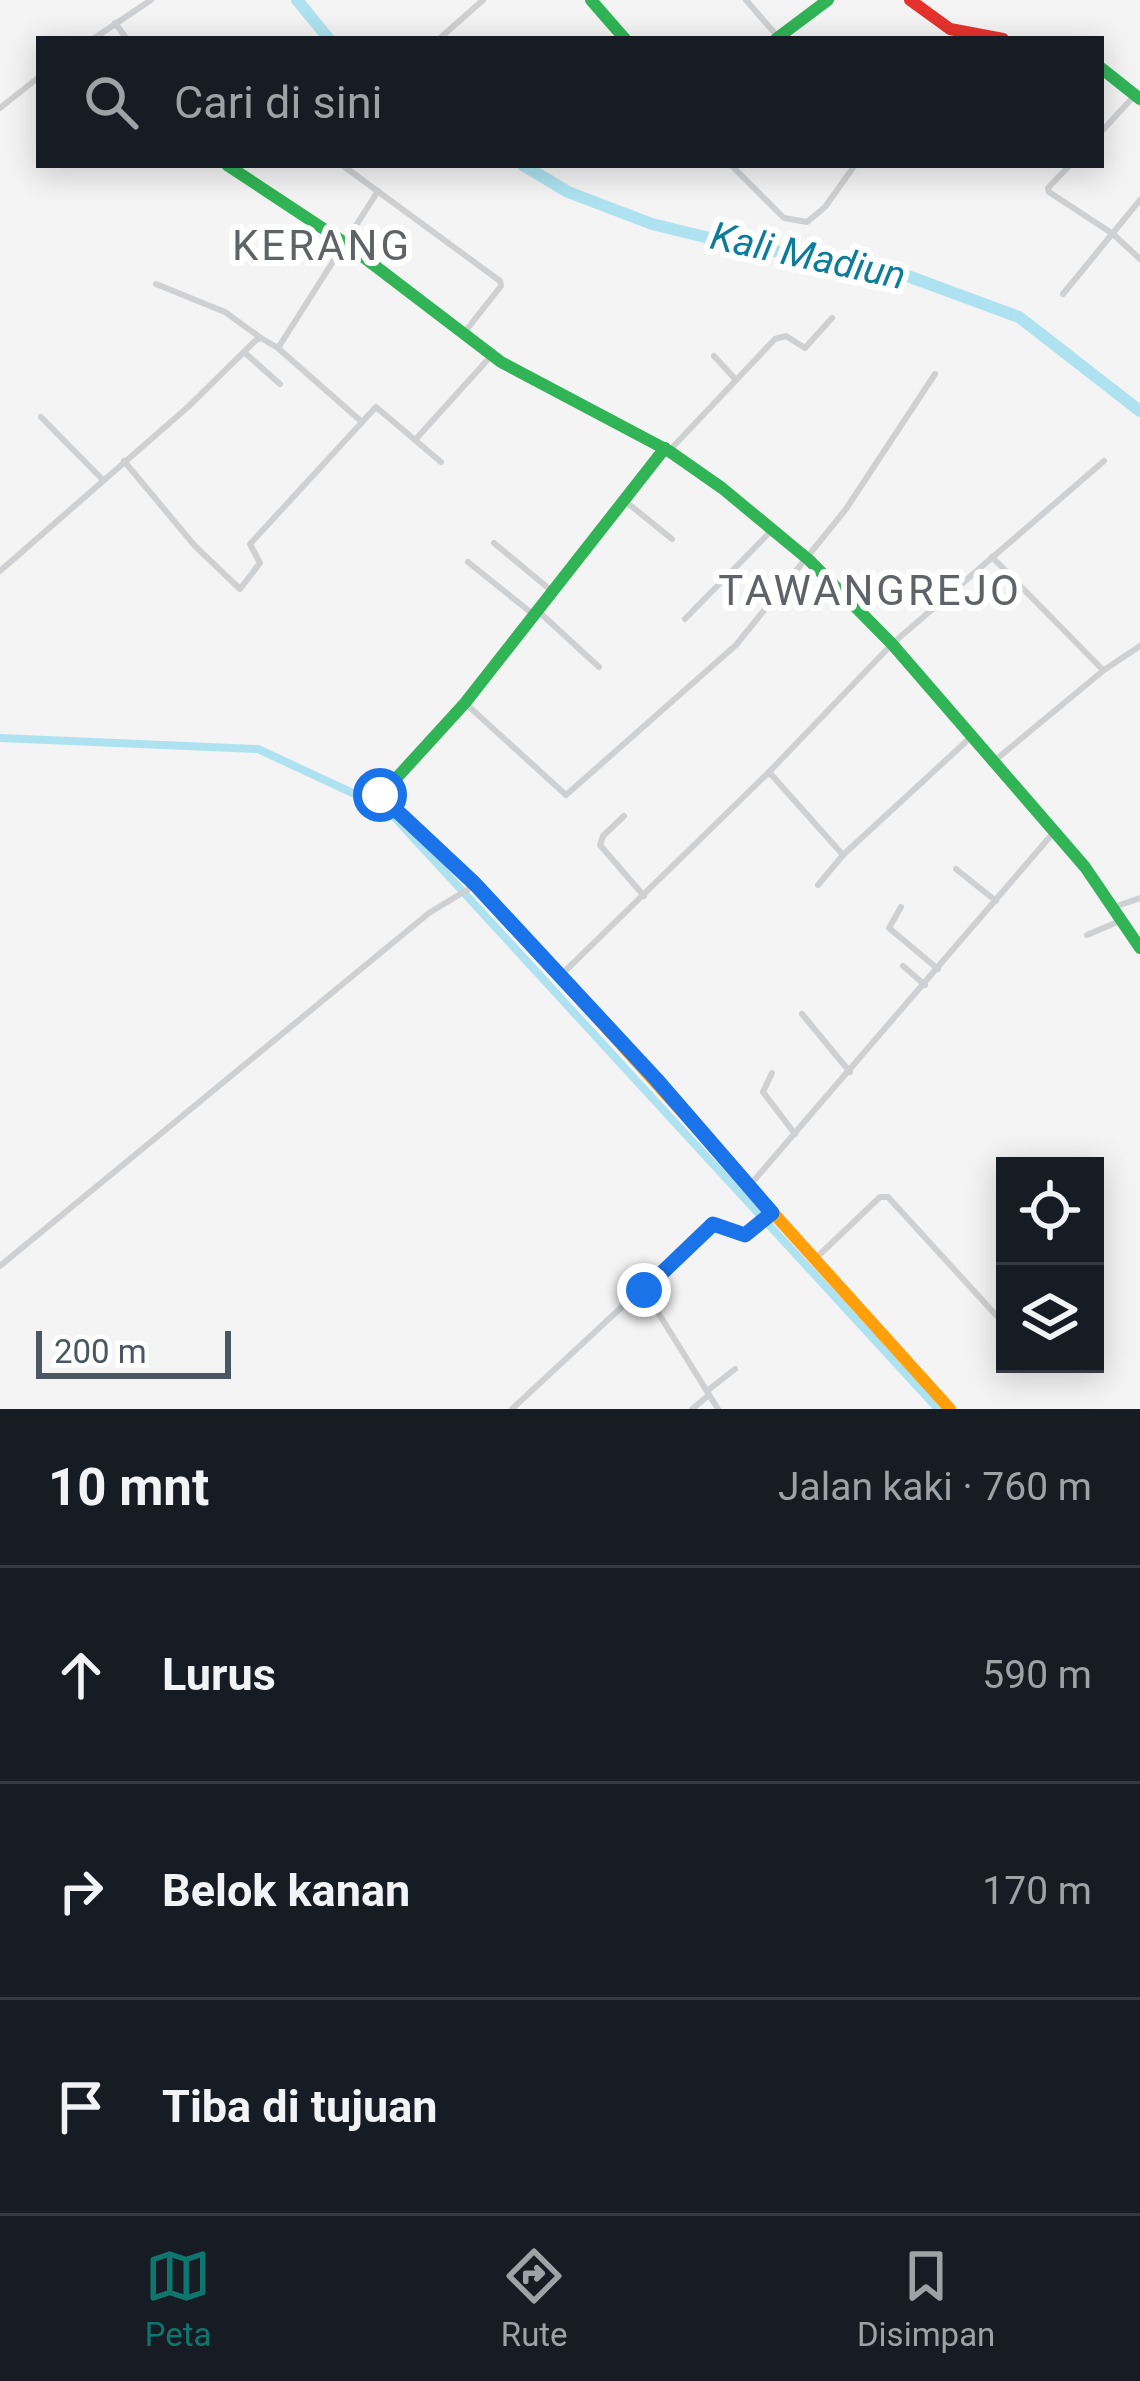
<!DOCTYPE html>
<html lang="id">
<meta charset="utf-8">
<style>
body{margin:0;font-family:Roboto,sans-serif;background:#20242c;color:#f1f3f6}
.controls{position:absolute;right:36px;bottom:36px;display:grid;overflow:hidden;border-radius:0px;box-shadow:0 6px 30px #0003}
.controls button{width:108px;height:108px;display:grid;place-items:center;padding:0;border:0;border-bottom:3px solid #363941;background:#171b24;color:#f1f3f6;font:60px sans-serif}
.scale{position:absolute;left:36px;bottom:30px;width:195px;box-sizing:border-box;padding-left:12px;border:6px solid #4a5661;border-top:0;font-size:33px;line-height:42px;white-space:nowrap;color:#4a5661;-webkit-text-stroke:9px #fff;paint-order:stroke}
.stop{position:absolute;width:36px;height:36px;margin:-27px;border:9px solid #1a73e8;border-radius:50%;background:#fff}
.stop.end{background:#1a73e8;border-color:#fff;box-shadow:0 3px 12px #0008}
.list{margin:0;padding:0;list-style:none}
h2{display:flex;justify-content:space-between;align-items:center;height:156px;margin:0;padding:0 48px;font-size:51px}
h2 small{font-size:39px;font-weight:400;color:#9ea1a6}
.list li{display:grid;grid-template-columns:78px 1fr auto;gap:36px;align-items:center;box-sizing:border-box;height:216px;padding:0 48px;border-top:3px solid #363941}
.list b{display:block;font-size:45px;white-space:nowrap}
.list em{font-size:39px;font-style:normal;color:#9ea1a6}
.icon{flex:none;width:66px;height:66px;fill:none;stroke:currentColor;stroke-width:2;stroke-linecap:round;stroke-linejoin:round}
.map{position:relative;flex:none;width:1140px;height:1409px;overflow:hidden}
.search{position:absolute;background:#171b24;box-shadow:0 6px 30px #0003;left:36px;right:36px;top:36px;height:132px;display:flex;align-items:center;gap:30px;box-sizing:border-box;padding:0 42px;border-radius:0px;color:#9ea1a6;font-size:45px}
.sheet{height:804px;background:#171b24}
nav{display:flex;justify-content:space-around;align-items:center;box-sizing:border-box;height:168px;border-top:3px solid #363941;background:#171b24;font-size:33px;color:#9ea1a6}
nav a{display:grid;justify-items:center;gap:6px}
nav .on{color:#0f766e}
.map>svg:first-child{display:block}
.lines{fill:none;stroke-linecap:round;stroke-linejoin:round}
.canal{stroke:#aee2f0;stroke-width:8}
.river{stroke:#aee2f0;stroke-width:12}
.street{stroke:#ced0d2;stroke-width:6}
.fast{stroke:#30b455;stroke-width:12}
.slow{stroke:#ff9f0a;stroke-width:12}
.jam{stroke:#e5322d;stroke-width:12}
.route{stroke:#1a73e8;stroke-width:15}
.labels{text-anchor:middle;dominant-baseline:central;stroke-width:12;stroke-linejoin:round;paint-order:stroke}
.water-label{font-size:39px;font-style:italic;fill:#0c7c9b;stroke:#fff}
.quarter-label{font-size:42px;letter-spacing:3px;fill:#5f6368;stroke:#fff}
</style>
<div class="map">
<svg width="1140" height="1409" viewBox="0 0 1140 1409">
<rect width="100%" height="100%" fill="#f4f4f4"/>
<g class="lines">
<polyline class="canal" points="0,738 258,749 387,809 938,1409"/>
<g class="river">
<polyline points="297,0 329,39"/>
<polyline points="523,165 568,192 652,224 742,246 886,268 1019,317 1140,411"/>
</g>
<g class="street">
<polyline points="746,0 778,37"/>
<polyline points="115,23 127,39"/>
<polyline points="93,39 151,0"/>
<polyline points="439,39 483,0"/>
<polyline points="0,108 39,77"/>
<polyline points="1101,132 1135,95"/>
<polyline points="342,165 500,281 501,286 464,333"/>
<polyline points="731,165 784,218 807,222 825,207 855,165"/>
<polyline points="1070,165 1048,188 1049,192 1113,234 1140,259"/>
<polyline points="156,284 225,312 261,338"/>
<polyline points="1063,294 1140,200"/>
<polyline points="279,349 362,422"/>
<polyline points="244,352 280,384"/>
<polyline points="714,356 736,380"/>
<polyline points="41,417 102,479"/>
<polyline points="415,440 491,356"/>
<polyline points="669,451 775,339 786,336 805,348 832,318"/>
<polyline points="124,461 195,546 240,589 260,563 250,544 376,407 441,462"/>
<polyline points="625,501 672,539"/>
<polyline points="494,543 553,592"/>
<polyline points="992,557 1103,670"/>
<polyline points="468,562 534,615"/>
<polyline points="0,571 189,406 256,340 261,338 278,348 378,191"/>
<polyline points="538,611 599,667"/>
<polyline points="685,619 772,530"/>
<polyline points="465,703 566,795 736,645 846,509 935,374"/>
<polyline points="993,762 1104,670 1140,646"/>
<polyline points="769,772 843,855 818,885"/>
<polyline points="624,816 603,836 600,845 644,896"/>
<polyline points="843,855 971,737"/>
<polyline points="956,869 996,901"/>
<polyline points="901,907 889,928 938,969"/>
<polyline points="1114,907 1140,898"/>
<polyline points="1087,935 1122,920"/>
<polyline points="903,966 925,985"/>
<polyline points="560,976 769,772 892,644 1104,461"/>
<polyline points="802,1014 850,1072"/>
<polyline points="772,1073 763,1092 795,1134"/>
<polyline points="750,1185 1054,832"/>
<polyline points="816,1258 880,1197 888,1197 1005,1325"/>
<polyline points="0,1266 429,913 472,887"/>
<polyline points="644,1290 718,1409"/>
<polyline points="707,1391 735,1369"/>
<polyline points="512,1409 709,1226 717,1223 745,1235 770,1215"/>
<polyline points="692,1409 708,1396"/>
</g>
<g class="fast">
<polyline points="591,0 625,39"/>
<polyline points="776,39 828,0"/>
<polyline points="1101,68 1140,99"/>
<polyline points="227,165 345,243 501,362 669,451 722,488 809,560 892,644 1085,867 1140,948"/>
<polyline points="582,1001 475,884 381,795 465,703 665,448"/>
</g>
<polyline class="slow" points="582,1001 950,1409"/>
<polyline class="jam" points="910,0 950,29 1003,39"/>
</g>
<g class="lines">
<polyline class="route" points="380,795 475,884 656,1079 772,1213 745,1235 713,1224 644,1290"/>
</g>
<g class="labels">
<g class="water-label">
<text transform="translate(808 256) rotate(12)">Kali Madiun</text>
</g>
<g class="quarter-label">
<text x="322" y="245">KERANG</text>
<text x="870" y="590">TAWANGREJO</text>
</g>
</g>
</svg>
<div class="controls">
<button><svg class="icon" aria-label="locate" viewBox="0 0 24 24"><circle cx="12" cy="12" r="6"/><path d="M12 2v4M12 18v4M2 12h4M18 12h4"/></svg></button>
<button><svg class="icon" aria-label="layers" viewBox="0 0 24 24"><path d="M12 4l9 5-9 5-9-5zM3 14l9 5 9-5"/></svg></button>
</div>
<div class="scale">200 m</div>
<div class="stop" style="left:380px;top:795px"></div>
<div class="stop end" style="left:644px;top:1290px"></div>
<div class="search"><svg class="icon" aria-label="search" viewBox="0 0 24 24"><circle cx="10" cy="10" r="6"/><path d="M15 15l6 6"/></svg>Cari di sini</div>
</div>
<section class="sheet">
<h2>10 mnt<small>Jalan kaki · 760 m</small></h2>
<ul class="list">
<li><svg class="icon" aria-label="ahead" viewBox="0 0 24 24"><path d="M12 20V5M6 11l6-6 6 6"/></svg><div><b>Lurus</b></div><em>590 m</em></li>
<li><svg class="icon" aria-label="right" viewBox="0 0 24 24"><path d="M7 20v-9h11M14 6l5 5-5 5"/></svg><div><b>Belok kanan</b></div><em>170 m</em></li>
<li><svg class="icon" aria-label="arrive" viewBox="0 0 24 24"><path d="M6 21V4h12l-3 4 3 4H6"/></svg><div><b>Tiba di tujuan</b></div></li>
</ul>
</section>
<nav>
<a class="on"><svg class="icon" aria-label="map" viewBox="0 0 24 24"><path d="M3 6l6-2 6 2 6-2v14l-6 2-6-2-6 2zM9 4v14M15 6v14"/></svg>Peta</a>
<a><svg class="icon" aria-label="directions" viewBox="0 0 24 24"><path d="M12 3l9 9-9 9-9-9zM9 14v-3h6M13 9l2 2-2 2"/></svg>Rute</a>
<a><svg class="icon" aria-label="saved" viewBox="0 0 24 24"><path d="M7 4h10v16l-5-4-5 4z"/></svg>Disimpan</a>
</nav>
